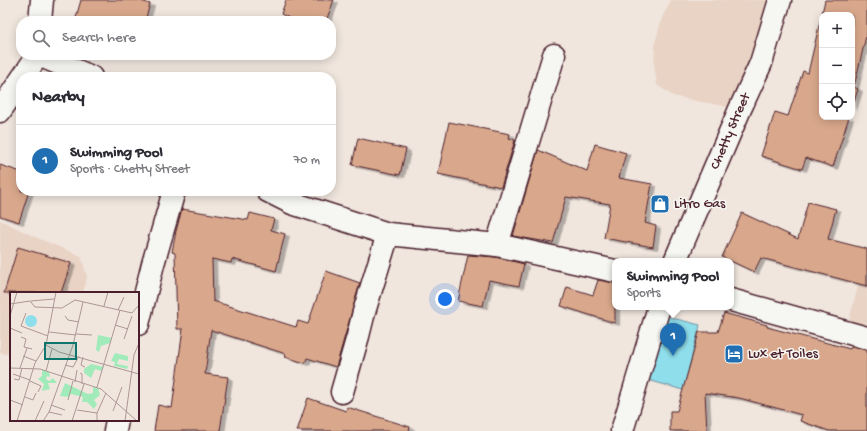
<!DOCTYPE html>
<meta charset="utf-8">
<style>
body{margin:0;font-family:"Gochi Hand",sans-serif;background:#f7f7f7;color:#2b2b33}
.controls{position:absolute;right:12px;top:12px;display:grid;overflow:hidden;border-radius:8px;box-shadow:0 2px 10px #0003}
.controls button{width:36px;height:36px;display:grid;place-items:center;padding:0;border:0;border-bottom:1px solid #e1e1e2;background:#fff;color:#2b2b33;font:20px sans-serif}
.you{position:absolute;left:445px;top:299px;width:14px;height:14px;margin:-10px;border:3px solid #fff;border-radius:50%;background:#1a73e8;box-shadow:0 0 0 6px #1a73e833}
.badge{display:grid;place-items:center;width:26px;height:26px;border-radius:50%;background:#1f6fb2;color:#fff;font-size:13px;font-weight:700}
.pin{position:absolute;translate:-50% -33px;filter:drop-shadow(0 1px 2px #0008)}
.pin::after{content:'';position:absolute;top:21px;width:14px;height:12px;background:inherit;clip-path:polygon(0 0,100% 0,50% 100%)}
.popup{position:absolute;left:612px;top:258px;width:122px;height:52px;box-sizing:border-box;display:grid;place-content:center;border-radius:8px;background:#fff;filter:drop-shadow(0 1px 3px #0005);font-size:13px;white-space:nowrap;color:#7c7c81}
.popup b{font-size:15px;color:#2b2b33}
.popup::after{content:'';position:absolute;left:50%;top:100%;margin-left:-8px;border:8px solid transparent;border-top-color:#fff}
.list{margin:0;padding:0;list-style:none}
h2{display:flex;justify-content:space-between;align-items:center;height:52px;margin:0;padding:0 16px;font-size:17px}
h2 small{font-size:13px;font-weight:400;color:#7c7c81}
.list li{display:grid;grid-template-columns:26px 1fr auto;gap:12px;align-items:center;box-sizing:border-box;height:72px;padding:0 16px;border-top:1px solid #e1e1e2}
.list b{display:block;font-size:15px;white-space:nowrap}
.list p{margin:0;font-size:13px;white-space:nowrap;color:#7c7c81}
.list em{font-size:13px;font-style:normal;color:#7c7c81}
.icon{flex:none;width:22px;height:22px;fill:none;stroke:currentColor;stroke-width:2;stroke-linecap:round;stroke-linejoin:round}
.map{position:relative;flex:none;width:867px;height:431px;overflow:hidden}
.search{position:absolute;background:#fff;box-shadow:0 2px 10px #0003;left:16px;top:16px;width:320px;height:44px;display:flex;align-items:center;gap:10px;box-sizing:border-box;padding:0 14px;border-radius:16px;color:#7c7c81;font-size:15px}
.panel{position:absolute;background:#fff;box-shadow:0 2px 10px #0003;left:16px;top:72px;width:320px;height:124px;border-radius:16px}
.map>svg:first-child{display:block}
.built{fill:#e9d3c5}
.water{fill:#8fdeec;stroke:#73929f}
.building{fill:#d9a88c;stroke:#4a1f2b;filter:url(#shadow)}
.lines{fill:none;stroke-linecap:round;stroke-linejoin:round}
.street-casing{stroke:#4a1f2b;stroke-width:25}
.secondary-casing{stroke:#4a1f2b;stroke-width:25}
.street{stroke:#f6f6f2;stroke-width:22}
.secondary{stroke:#f6f6f2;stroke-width:22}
.labels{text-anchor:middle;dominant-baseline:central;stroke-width:3;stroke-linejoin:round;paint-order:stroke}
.street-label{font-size:14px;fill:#4a1f2b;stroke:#f6f6f2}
.poi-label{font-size:14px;fill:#4a1f2b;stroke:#f6f6f2;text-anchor:start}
.inset-road{fill:none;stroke:#ae9696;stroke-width:1}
.view{fill:#0f766e;fill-opacity:0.15;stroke:#0f766e;stroke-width:2}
.inset-edge{fill:none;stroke:#4a1f2b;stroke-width:2}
</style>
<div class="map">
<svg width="867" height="431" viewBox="0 0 867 431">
<defs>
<filter id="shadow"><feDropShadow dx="4.5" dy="2.5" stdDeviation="0" flood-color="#0004"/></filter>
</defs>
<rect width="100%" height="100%" fill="#f0e6de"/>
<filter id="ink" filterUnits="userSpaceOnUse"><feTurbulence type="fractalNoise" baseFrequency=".025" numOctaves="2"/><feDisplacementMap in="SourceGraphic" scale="8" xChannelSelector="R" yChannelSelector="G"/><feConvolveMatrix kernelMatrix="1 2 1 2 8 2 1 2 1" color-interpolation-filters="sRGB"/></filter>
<g filter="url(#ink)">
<g class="built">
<polygon points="671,0 780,0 740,109 696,101 673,96 657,85 654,64 655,43 662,18"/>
<polygon points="0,220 33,236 81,256 87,277 83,293 11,293 11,356 0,352"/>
<polygon points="867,252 867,338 846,332"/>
</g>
<polygon class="water" points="665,316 700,325 683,390 648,380"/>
<g class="building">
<polygon points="81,0 138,0 150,4 145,21 75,21"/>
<polygon points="286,0 334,0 326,21 295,21 281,14"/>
<polygon points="825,0 867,0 867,32 854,87 858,89 852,108 852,15 822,15 822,117 849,117 833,167 806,158 802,169 761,156 775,112 788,116 803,71 808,73"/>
<polygon points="449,122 510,134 509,138 515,140 501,187 438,174"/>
<polygon points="358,138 406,149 400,175 352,165"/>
<polygon points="595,144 626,153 619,178 652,184 645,223 656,226 653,247 604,238 610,204 566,197 553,243 513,236 538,150 587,171"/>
<polygon points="0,165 21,172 21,191 29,191 19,222 0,216"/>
<polygon points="808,202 836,209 828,239 867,249 867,286 761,258 754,272 722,257 742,213 798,239"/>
<polygon points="182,209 248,220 250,213 274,219 271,230 285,234 276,271 232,259 231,263 212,259 213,301 296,327 298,321 308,324 326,271 360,283 336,367 307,358 305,363 285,357 286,354 211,330 205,374 228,377 220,431 154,431 158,405 172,408 183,329 177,329 175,253 172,252 176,231"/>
<polygon points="18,247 71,263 61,293 4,293"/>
<polygon points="468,255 495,257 524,264 519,286 489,280 483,306 458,301"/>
<polygon points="598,280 615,283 615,323 561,306 567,287 593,295"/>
<polygon points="724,313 767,325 767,327 850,349 851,347 867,350 867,431 829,431 800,421 802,415 739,398 705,393 707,431 670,431 670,411 677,411 699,332 718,332"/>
<polygon points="308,398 346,411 347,407 410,427 409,431 297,431"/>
</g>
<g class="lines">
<defs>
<g id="street">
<polyline points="39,55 91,77"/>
<polyline points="268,191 292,203 388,234 497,245 615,271"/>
<polyline points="497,245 554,55"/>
<path id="s1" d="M675,261l65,-152 21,-46 19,-63"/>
<polyline points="731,300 867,338"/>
<polyline points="138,324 153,264 174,191"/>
<polyline points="342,392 358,336 364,312 388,234"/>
<polyline points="115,431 117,420"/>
<polyline points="622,431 659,307"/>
</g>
<g id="secondary">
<polyline points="40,21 42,0"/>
<polyline points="23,77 38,55"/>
<polyline points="0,111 21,80"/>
</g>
</defs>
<use href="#street" class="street-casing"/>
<use href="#secondary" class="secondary-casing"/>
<use href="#street" class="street"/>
<use href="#secondary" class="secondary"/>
</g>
</g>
<defs>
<symbol id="shop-square" viewBox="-11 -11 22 22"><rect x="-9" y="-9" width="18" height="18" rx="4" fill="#1f6fb2" stroke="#f6f6f2"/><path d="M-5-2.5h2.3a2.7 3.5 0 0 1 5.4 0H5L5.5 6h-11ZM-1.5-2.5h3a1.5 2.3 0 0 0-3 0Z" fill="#fff"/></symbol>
<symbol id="hotel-square" viewBox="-11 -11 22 22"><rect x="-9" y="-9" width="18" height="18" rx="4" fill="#1f6fb2" stroke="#f6f6f2"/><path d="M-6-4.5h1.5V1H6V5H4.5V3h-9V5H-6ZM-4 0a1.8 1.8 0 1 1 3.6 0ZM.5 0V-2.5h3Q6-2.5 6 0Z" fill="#fff"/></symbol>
</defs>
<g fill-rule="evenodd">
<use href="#shop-square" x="649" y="193" width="22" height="22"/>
<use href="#hotel-square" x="723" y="343" width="22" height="22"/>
</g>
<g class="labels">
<g class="street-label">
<text stroke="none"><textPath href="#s1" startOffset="141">Chetty Street</textPath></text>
</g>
<g class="poi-label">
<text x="674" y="204">Litro Gas</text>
<text x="748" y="354">Lux et Toiles</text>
</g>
</g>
<g transform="translate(10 292)">
<rect width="129" height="129" fill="#f0e6de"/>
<path d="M88,43l14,3 -2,5 -9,3 -2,6 -3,-2zM105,61l13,3v5l-9,-2 -2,5 11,2 -1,3 -13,-3 1,-4 -4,-1zM81,72l13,3 -3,4 -6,-2 -4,9 -7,-5v-4zM32,78l7,2 1,5 -3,-1 -1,3 3,2 4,-3 4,5h-9l2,6 -8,2 2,-7 -6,-5 4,-3zM55,91l23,11 5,-1v-6l5,1 2,7 -6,5 3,4 -3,5 -7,-7h-5l1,-5 -12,-3 -3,3 -8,-1z" fill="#a1ebba"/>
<path d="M15 29a6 6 0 1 1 12 0a6 6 0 1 1-12 0Z" fill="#8fdeec"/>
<path class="inset-road" d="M21,9l23,-2M0,12l20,-3 5,6 27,1 13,-8 57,13 7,-8M94,14l4,-14M108,18l6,-13M16,21l-5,13 27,10M0,24l7,-24M55,24l3,4 11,2M105,33l13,4M0,36l12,5M39,40l27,3M66,42l16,1M11,45l5,2 -2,8 8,2M114,47l8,-23M36,53l13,7 80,22M13,64l13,5M73,65l-2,8 4,2M55,73l8,2 6,-11M0,76l30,1 61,20 36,32M10,76l7,-20M36,79l6,-22M70,81l2,1v10M3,82l17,6M4,87l5,1 3,-12M20,89l11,5 -3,6M65,90l2,-12M87,95l23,-77M15,105l8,3 3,-7M0,108l13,5M58,108l5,-19M41,113l14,5M67,118l20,3M103,119l9,-24M39,120l13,3M7,129l18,-58 11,-18 10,-53M25,129l9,-20M33,129l6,-9 24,-67 10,-43M62,129l12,-37M87,129v-8l9,-20M115,129l9,-66 5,-12"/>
<path class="view" d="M35,51h31v16h-31z"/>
<rect width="129" height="129" class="inset-edge"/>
</g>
</svg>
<div class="controls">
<button>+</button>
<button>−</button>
<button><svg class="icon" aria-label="locate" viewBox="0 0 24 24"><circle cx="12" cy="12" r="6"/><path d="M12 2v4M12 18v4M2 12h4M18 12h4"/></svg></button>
</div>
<div class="you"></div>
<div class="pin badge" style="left:673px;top:356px">1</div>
<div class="popup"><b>Swimming Pool</b>Sports</div>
<div class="search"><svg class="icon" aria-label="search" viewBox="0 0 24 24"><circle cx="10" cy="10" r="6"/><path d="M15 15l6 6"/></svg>Search here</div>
<section class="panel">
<h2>Nearby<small></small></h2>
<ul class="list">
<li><span class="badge">1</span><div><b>Swimming Pool</b><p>Sports · Chetty Street</p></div><em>70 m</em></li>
</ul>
</section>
</div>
